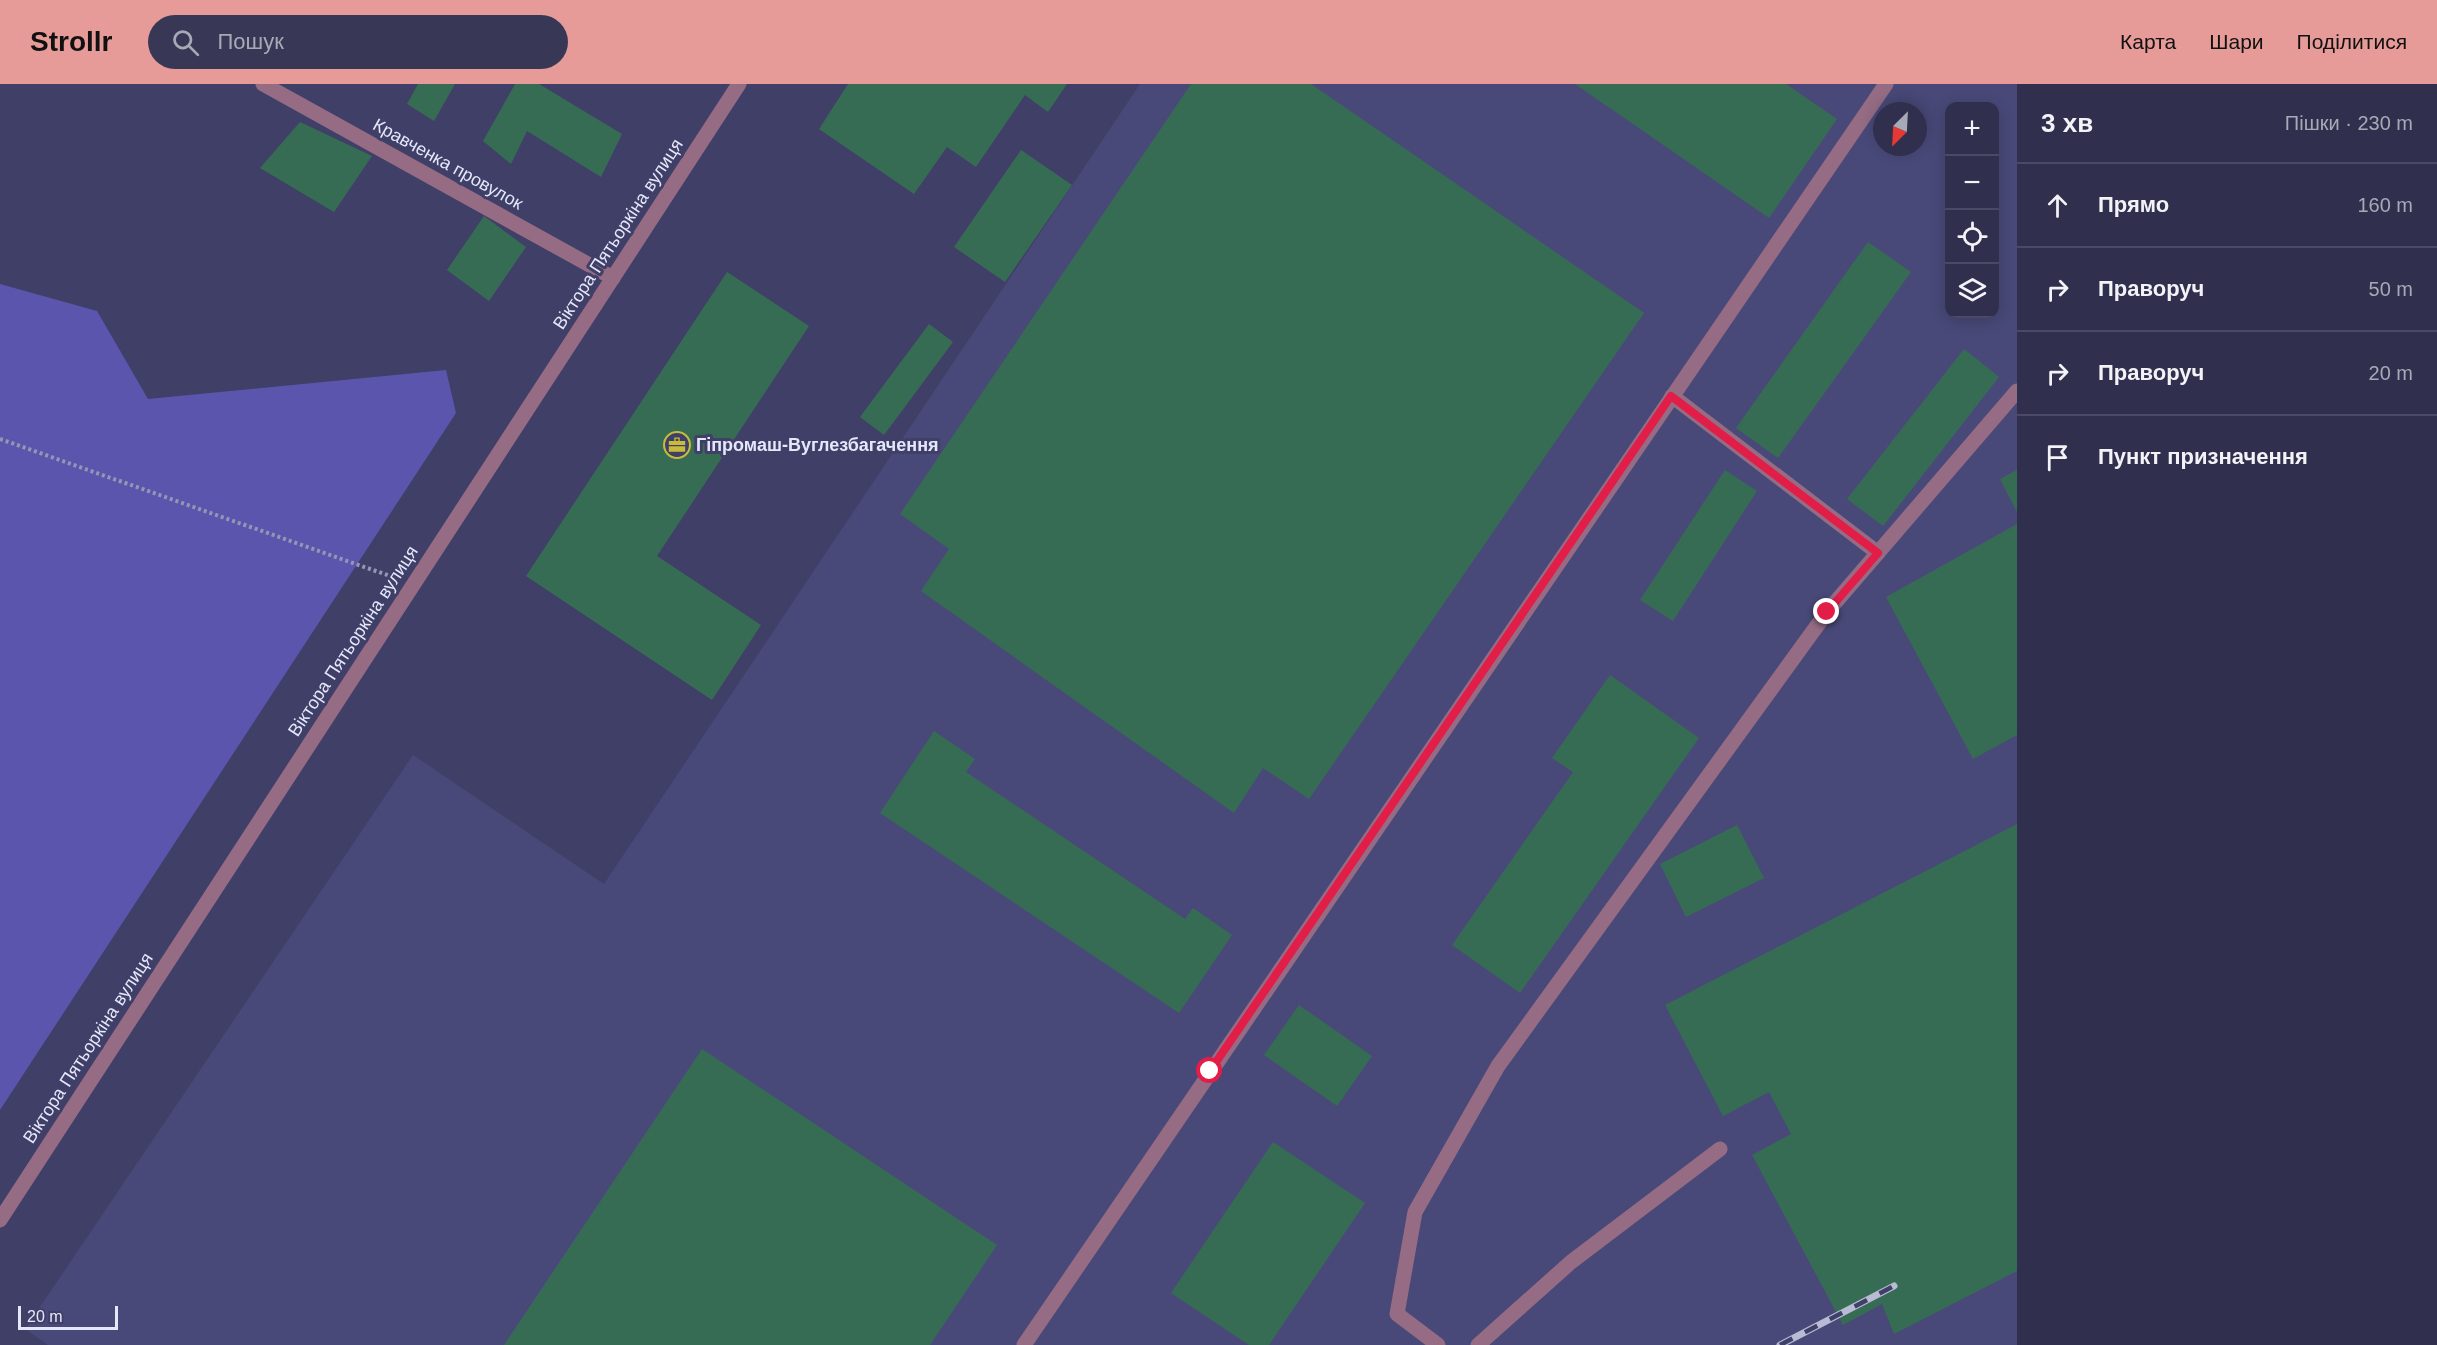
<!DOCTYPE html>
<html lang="uk">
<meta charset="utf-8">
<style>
body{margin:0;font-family:Arial,sans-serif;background:#383755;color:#f1f3f6}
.controls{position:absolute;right:18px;top:18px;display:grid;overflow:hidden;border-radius:12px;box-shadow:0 3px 15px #0003}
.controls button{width:54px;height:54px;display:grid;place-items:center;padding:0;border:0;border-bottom:2px solid #4b4a66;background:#302f4e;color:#f1f3f6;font:30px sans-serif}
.compass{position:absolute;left:1873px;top:18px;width:54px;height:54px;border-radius:50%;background:#302f4e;box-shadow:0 3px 15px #0003;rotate:204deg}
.scale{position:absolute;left:18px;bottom:15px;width:100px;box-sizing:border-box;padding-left:6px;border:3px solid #e5e7fb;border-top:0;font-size:16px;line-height:21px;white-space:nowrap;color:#e5e7fb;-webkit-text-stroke:4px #403f68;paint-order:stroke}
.stop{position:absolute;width:18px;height:18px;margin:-14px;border:4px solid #e11d48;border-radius:50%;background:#fff}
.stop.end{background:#e11d48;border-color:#fff;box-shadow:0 2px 6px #0008}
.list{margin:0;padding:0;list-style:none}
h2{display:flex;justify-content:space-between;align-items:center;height:78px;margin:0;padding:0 24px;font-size:26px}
h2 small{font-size:20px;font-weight:400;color:#a8a9b6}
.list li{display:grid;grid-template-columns:39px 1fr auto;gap:18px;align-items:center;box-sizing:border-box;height:84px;padding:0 24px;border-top:2px solid #4b4a66}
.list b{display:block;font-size:22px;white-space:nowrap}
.list em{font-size:20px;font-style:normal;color:#a8a9b6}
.icon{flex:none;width:33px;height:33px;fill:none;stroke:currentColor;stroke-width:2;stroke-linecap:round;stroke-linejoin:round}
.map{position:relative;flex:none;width:2017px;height:1261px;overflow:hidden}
header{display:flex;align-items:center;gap:36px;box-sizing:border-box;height:84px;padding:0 30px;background:#e69b98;color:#111}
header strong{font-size:28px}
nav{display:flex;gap:33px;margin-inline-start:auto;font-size:21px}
.search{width:420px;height:54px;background:#383755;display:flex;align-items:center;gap:15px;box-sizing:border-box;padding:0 21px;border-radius:33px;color:#a8a9b6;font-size:22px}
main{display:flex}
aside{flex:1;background:#302f4e}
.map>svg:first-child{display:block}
.built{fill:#494979;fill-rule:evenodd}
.green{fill:#5b55ad}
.building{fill:#376c54}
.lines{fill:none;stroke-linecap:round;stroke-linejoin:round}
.path{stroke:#9696b4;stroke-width:4;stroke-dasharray:3 3;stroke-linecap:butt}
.minor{stroke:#956c84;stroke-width:15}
.rail-casing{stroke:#b9bad4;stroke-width:7}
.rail{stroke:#403f68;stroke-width:4.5;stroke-dasharray:14;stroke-linecap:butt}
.route{stroke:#e11d48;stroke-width:8}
.labels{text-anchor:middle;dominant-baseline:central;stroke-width:6;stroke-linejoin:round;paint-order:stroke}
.street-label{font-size:18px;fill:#e5e7fb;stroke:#403f68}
.poi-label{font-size:18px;font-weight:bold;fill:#e5e7fb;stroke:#403f68;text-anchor:start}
</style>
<header>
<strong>Strollr</strong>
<div class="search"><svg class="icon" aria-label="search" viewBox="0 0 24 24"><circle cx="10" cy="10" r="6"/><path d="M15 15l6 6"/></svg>Пошук</div>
<nav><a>Карта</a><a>Шари</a><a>Поділитися</a></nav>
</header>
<main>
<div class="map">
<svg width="2017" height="1261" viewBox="0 0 2017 1261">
<rect width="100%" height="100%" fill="#403f68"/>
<path class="built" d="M1140,0h877v1261h-1969l-23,-16 388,-574 191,129zM1950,22h44v208h-44zM1882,27h36v36h-36z"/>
<polygon class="green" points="0,200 97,227 148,315 446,286 456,329 0,1026"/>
<g class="building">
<polygon points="418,0 455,0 434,37 407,20"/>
<polygon points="515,0 539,0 622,50 601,93 527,47 511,80 483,57"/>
<polygon points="848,0 1067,0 1048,28 1025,11 976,83 947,63 914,110 819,45"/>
<polygon points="1191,0 1311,0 1644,229 1309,715 1263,684 1234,729 921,507 949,465 900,430"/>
<polygon points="1575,0 1786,0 1837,35 1769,134"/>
<polygon points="300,38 372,72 334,128 260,84"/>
<polygon points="1021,66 1072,101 1005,198 954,163"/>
<polygon points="484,132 526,163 489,217 447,186"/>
<polygon points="1868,158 1911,188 1778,374 1736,344"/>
<polygon points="727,188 809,242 657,472 761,541 712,616 526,492"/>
<polygon points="929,240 953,258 884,351 860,333"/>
<polygon points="1964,265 1999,293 1883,442 1847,415"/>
<polygon points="1725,386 1757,407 1673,537 1640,516"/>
<polygon points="2017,386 2017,428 2000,395"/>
<polygon points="2017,440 2017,651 1973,675 1886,513"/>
<polygon points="1610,591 1699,654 1520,909 1452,861 1573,688 1552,674"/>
<polygon points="934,647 975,675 966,688 1185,835 1193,824 1232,851 1179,929 880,729"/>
<polygon points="2017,740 2017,1187 1894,1250 1882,1220 1843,1241 1752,1071 1791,1050 1769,1008 1723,1032 1665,921"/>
<polygon points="1737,741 1764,794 1686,833 1660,780"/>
<polygon points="1299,921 1372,972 1337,1022 1264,971"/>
<polygon points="702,965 997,1161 930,1261 504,1261"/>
<polygon points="1273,1058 1365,1119 1269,1261 1249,1261 1171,1209"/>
</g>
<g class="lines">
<polyline class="path" points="0,355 390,492"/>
<g class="minor">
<polyline points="263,0 613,194"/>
<polyline points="1672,312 1878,469"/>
<polyline points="0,1136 739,0"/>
<polyline points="1024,1261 1886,0"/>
<polyline points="1438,1261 1397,1230 1415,1128 1498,982 1827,528 2017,307"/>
<polyline points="1478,1261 1571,1178 1720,1065"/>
</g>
<defs>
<polyline id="rail" points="1780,1261 1894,1202"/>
</defs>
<use href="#rail" class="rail-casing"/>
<use href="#rail" class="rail"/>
</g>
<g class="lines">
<polyline class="route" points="1210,987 1671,312 1878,469 1827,528"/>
</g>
<defs>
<symbol id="office-ring" viewBox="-11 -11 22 22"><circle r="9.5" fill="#403f68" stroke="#c8bb3b" stroke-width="1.5"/><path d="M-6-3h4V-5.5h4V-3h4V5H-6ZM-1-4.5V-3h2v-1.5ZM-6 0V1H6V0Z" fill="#c8bb3b"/></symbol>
</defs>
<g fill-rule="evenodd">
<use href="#office-ring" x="662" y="346" width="30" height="30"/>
</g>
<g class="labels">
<g class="street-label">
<text transform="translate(448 80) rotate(29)">Кравченка провулок</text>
<text transform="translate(618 150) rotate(-57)">Віктора Пятьоркіна вулиця</text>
<text transform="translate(353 557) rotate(-57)">Віктора Пятьоркіна вулиця</text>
<text transform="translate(88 964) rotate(-57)">Віктора Пятьоркіна вулиця</text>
</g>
<g class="poi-label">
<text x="696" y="361">Гіпромаш-Вуглезбагачення</text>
</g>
</g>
</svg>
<div class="controls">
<button>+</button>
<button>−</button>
<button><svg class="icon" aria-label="locate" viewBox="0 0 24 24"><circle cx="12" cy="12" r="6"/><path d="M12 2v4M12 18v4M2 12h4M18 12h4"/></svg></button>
<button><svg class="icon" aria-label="layers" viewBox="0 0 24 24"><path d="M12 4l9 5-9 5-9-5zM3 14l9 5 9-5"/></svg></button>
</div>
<svg class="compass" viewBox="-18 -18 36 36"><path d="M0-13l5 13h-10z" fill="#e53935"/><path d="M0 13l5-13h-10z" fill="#a8a9b6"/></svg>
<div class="scale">20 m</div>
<div class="stop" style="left:1210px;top:987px"></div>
<div class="stop end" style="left:1827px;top:528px"></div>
</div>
<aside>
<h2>3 хв<small>Пішки · 230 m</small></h2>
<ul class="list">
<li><svg class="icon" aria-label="ahead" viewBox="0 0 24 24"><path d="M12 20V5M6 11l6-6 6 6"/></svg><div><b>Прямо</b></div><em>160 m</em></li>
<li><svg class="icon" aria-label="right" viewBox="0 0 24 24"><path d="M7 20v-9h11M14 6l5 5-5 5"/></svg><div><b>Праворуч</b></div><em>50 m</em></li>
<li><svg class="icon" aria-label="right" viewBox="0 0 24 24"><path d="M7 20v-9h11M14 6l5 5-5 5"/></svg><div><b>Праворуч</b></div><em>20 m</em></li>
<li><svg class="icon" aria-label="arrive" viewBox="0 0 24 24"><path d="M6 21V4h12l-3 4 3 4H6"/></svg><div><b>Пункт призначення</b></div></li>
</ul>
</aside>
</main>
